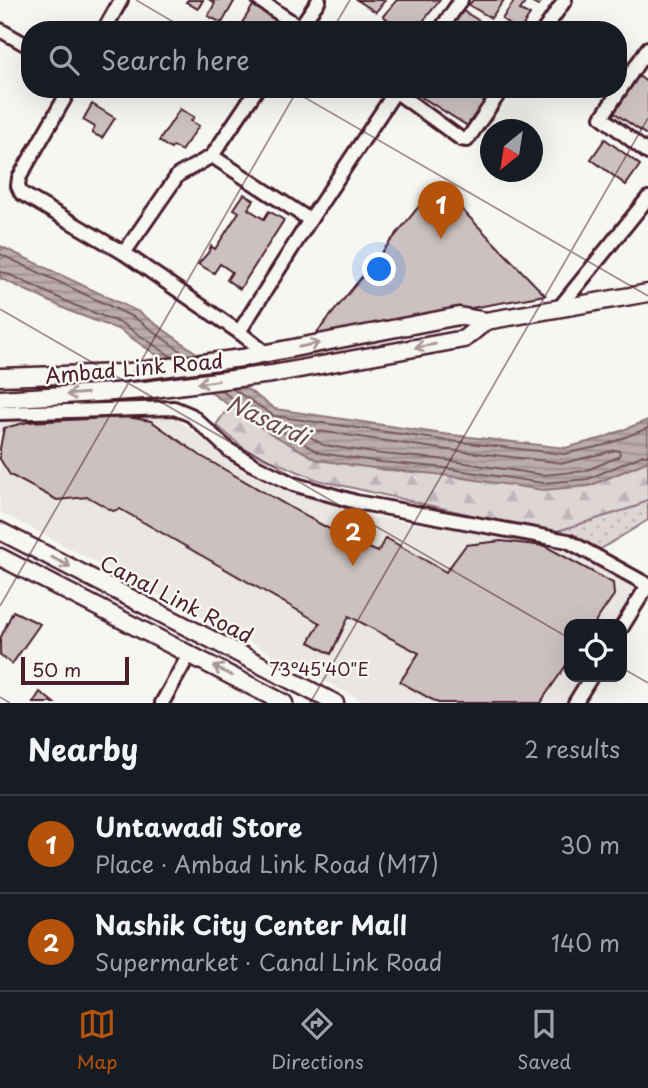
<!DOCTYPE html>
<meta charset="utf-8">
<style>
body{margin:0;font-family:"Playpen Sans",sans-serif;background:#20242c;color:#f1f3f6}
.controls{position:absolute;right:21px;bottom:21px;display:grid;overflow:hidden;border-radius:14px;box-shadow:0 7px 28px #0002}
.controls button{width:63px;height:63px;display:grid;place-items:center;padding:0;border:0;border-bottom:2px solid #363941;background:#171b24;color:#f1f3f6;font:35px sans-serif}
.compass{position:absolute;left:480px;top:119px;width:63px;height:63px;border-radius:50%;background:#171b24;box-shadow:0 7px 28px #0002;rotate:210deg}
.scale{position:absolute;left:21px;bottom:18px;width:108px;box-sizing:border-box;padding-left:7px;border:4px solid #4a1f2b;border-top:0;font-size:19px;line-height:24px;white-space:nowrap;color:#4a1f2b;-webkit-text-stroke:5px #f6f6f2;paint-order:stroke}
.you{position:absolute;left:380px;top:270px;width:24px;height:24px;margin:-18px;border:5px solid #fff;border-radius:50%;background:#1a73e8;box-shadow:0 0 0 10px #1a73e833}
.badge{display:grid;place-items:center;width:46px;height:46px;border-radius:50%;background:#b45309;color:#fff;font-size:23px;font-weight:700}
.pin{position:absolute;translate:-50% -58px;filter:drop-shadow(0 2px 4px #0008)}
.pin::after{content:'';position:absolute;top:37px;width:24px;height:21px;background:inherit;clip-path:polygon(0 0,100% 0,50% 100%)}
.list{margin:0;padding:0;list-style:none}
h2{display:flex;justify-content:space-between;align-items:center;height:91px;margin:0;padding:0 28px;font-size:30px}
h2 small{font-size:23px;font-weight:400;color:#9ea1a6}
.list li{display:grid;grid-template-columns:46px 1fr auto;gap:21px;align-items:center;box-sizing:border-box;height:98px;padding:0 28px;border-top:2px solid #363941}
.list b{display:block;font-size:26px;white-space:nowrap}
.list p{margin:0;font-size:23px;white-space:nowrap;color:#9ea1a6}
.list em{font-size:23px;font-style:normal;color:#9ea1a6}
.icon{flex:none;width:38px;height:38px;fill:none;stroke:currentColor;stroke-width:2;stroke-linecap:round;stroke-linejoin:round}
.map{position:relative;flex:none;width:648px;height:703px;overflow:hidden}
.search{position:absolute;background:#171b24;box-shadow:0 7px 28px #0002;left:21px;right:21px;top:21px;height:77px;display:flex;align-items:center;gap:18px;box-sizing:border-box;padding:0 24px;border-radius:28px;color:#9ea1a6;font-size:26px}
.sheet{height:287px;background:#171b24}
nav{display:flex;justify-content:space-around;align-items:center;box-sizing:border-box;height:98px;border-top:2px solid #363941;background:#171b24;font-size:19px;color:#9ea1a6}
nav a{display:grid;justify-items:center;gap:4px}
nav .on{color:#b45309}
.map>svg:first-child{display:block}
.built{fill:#e9e6e3}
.grass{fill:url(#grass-dots);stroke:#947a80;stroke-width:2}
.forest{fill:url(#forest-firs);stroke:#947a80;stroke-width:2}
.water{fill:url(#water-rules);stroke:#8e747a;stroke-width:2}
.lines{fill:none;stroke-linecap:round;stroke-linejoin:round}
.shore{stroke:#77585f;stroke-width:2}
.building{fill:#ccc1c0;stroke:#4a1f2b;stroke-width:2}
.street-casing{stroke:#4a1f2b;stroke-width:18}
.secondary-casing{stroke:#4a1f2b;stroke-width:21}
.street{stroke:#f6f6f2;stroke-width:12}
.secondary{stroke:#f6f6f2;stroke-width:16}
.oneway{stroke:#a99598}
.ticks{fill:none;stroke:#4a1f2b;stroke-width:2;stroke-opacity:0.45}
.labels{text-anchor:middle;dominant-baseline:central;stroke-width:5;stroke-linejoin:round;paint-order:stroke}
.street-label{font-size:21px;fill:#4a1f2b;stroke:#f6f6f2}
.water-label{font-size:23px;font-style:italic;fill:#6c4a52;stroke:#f6f6f2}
.ticks-label{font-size:18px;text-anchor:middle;fill:#4a1f2b;stroke:#f6f6f2;stroke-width:5;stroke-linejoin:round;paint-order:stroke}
</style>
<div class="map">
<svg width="648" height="703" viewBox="0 0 648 703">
<defs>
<pattern id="grass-dots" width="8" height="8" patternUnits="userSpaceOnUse" patternTransform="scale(1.75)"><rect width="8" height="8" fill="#ddd6d5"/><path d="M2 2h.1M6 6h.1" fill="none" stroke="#bfb7b7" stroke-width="1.8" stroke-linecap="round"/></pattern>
<pattern id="forest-firs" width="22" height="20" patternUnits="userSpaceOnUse" patternTransform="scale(1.75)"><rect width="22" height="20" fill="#ddd6d5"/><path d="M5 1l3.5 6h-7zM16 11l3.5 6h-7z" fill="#bfb7b7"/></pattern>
<pattern id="water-rules" width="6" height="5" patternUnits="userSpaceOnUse" patternTransform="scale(1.75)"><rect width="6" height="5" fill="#bbadae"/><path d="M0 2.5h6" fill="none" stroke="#9a8c8e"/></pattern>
</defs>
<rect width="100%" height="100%" fill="#f6f6f2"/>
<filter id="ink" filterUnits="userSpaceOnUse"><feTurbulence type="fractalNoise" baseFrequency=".0143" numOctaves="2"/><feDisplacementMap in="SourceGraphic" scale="14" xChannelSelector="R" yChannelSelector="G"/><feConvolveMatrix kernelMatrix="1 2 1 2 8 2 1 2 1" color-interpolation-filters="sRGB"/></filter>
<g filter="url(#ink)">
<polygon class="built" points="163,409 242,469 358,515 561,545 642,587 617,624 569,624 569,677 583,677 566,703 367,703 0,512 0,421"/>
<polygon class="grass" points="648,499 648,520 601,549 551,533 637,506"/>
<polygon class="forest" points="230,405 268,432 379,469 589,486 648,461 648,499 637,506 551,533 318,480 246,450 216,425"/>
<polygon class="water" points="0,246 139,312 275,409 443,434 565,448 603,438 648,420 648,461 589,486 543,490 436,474 380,469 318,460 268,432 120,330 72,312 0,278"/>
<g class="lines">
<g class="shore">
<polyline points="0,254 135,318 186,355"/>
<polyline points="0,272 6,273 74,305 123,324 172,357"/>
<polyline points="233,389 274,416 442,440 564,454 605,445 648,428"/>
<polyline points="220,390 272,425 320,453 380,462 437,467 543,483 588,479 643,455 648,455"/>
<polygon points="312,430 441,449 564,463 616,450 619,451 620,454 618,457 585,471 543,475 439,459 381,454 323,445 309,436 308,432"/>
</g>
</g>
<g class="building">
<polygon points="188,0 203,0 198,9 186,2"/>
<polygon points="210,0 235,0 222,23 208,16 215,3"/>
<polygon points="357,0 385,0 376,12"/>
<polygon points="397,0 440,0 416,30 402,30 383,16"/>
<polygon points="473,0 504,0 491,18 469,5"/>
<polygon points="515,0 542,0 538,6 527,0 520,10 530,15 520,30 517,30 502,19"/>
<polygon points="254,4 286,24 282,30 238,29"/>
<polygon points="463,11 488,26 485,30 449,30"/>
<polygon points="636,74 648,83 648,136 612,111"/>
<polygon points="409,89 475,89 490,98 471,128"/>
<polygon points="92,104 115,118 102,138 92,133 95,127 83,120"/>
<polygon points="180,109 194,117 191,121 199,126 181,151 173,146 171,149 159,141"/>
<polygon points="605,139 640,165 626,185 591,159"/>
<polygon points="437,184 545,295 314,336"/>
<polygon points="244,194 254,200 248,209 264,219 269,211 284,220 240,289 227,280 232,272 220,264 214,273 198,264 208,253 211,246 215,249 239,212 234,209"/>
<polygon points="127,417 151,421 201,456 309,518 346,538 378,552 386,538 446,572 466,545 501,541 545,546 613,583 614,595 594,624 569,624 569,661 540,703 438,703 400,682 419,653 349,616 331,654 309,642 320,623 120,509 113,511 88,497 57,500 10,475 0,459 0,448 4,428 28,422"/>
<polygon points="13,611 40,624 12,664 0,655 0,639"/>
<polygon points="40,692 54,703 33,703"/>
</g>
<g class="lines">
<defs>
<g id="street">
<polyline points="259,0 304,30"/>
<polyline points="0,30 30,47"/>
<polyline points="104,30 121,0"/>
<polyline points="298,30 319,0"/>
<polyline points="440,30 461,0"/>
<polyline points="544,30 565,0"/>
<polyline points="648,48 602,117 648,153"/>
<polyline points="70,89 19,178 18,186 21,193 124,253 239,332"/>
<polyline points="257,89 212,156 310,220"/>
<polyline points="392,89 461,139 467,140 502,89"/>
<polyline points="124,253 178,175 212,156"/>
<polyline points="560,307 648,198"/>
<polyline points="267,354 239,332 310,220 397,89"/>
<polyline points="0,413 174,408 191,415 229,450 252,464 293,484 356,502 568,541 648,585"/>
<polyline points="622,627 648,585"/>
<polyline points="162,703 190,653"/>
<polyline points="575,703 591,677"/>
</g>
<g id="secondary">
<polyline points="0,377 122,373 242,358 459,316 486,321 648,293"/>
<polyline points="0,399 145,390 272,374 464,339 486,321"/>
<polyline points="0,531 335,703"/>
<polyline points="0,557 284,703"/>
</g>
</defs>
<use href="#street" class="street-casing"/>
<use href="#secondary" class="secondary-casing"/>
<use href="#street" class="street"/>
<use href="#secondary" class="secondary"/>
</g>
<defs><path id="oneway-shaft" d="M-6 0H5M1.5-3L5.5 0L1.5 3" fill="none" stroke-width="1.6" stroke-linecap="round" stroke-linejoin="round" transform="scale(1.75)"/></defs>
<g class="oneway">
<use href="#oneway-shaft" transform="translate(309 345) rotate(-11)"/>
<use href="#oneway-shaft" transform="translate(425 346) rotate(170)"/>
<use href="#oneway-shaft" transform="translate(208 382) rotate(173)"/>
<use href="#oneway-shaft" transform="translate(77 394) rotate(176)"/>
<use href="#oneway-shaft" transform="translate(61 562) rotate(27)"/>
<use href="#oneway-shaft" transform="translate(223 671) rotate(-152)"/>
</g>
</g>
<path class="ticks" d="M136,0l51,30M332,30l18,-30M290,89l358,207M0,309l569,329M0,606l298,-517M622,668l26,15M0,697l10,6M310,703l338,-585"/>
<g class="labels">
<g class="street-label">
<text transform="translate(134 367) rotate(-5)">Ambad Link Road</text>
<text transform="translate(177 598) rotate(27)">Canal Link Road</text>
</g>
<g class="water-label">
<text transform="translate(268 419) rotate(25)">Nasardi</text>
</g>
</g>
<g class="ticks-label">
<text x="319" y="676">73°45'40"E</text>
</g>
</svg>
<div class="controls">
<button><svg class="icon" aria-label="locate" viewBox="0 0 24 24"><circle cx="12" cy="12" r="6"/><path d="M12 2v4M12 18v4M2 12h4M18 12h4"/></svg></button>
</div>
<svg class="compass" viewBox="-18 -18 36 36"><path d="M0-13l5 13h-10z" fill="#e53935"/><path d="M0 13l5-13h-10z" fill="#9ea1a6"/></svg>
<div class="scale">50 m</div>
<div class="you"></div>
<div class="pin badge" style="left:441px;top:239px">1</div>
<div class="pin badge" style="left:353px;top:566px">2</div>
<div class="search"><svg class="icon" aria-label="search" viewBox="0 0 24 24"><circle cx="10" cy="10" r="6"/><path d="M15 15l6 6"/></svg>Search here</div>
</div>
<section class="sheet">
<h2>Nearby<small>2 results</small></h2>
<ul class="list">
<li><span class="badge">1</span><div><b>Untawadi Store</b><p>Place · Ambad Link Road (M17)</p></div><em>30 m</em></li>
<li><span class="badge">2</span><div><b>Nashik City Center Mall</b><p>Supermarket · Canal Link Road</p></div><em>140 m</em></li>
</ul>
</section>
<nav>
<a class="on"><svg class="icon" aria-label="map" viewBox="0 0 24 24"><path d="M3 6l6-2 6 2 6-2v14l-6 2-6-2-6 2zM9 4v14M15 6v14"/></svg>Map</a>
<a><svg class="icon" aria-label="directions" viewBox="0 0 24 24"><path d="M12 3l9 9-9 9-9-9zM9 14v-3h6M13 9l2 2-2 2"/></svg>Directions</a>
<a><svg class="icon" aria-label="saved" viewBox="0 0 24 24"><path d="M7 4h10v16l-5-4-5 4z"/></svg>Saved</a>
</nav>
